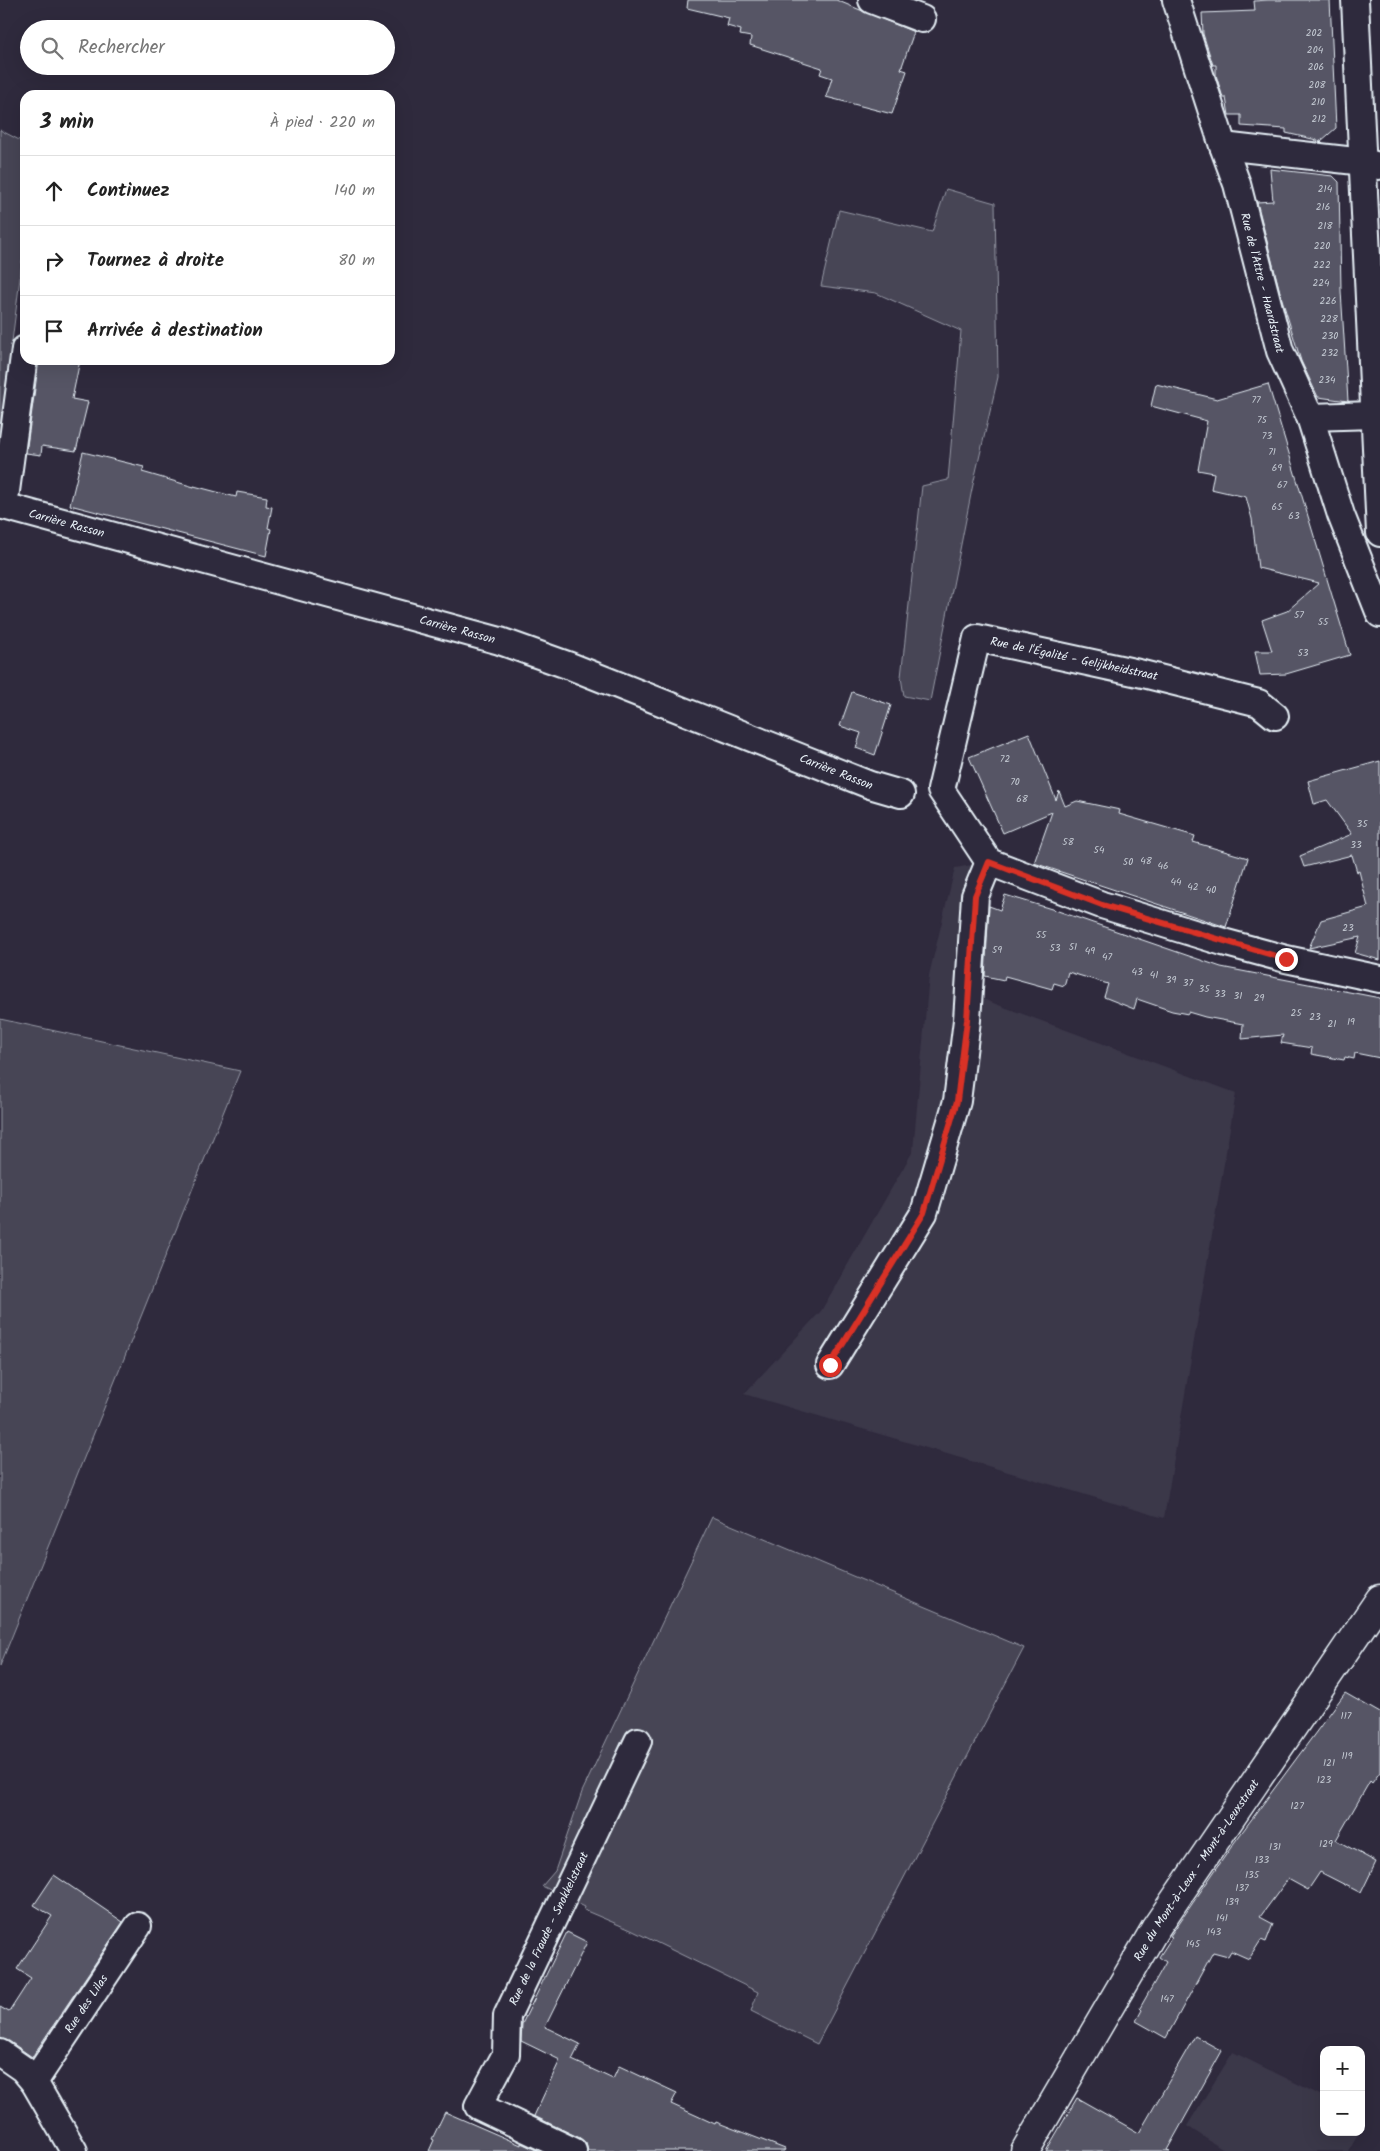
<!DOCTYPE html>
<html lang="fr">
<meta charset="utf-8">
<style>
body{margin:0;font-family:Kalam,sans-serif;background:#f2f2f2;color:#222}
.controls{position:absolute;right:15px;bottom:15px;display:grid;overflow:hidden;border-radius:10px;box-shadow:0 5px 20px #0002}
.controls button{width:45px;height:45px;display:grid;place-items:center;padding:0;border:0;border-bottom:1px solid #e0e0e0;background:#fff;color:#222;font:25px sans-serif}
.stop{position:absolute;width:15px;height:15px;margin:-11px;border:4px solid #d93025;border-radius:50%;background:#fff}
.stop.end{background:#d93025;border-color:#fff;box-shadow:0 1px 5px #0008}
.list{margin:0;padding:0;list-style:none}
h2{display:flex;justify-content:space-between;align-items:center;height:65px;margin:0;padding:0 20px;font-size:21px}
h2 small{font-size:16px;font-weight:400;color:#767676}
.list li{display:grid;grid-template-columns:32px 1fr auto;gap:15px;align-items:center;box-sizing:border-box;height:70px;padding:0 20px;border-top:1px solid #e0e0e0}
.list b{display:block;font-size:19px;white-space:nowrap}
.list em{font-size:16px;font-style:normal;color:#767676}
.icon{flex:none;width:28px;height:28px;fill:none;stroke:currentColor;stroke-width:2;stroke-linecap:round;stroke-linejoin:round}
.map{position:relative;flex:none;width:1380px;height:2151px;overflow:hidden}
.search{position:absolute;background:#fff;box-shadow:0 5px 20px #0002;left:20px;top:20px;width:375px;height:55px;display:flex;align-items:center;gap:12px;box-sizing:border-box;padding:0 18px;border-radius:28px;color:#767676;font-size:19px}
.panel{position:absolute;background:#fff;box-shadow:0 5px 20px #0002;left:20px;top:90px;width:375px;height:275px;border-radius:15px}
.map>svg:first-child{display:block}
.built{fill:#3b3749}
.green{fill:#464455;stroke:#979aa6}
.building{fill:#575565;stroke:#e8f1f8}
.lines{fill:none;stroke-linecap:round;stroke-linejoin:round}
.minor-casing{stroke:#e8f1f8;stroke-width:30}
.major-casing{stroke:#e8f1f8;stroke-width:31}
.minor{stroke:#2f2a3d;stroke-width:26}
.major{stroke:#2f2a3d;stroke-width:28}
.route{stroke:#d93025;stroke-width:6}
.labels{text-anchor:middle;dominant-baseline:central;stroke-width:4.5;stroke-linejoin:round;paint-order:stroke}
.number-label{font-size:10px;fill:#c4cad3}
.street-label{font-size:12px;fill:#e8f1f8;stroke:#2f2a3d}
</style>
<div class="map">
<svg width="1380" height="2151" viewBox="0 0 1380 2151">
<rect width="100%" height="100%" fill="#2f2a3d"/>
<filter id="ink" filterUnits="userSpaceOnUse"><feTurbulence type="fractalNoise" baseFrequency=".02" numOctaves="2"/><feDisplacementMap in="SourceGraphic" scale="10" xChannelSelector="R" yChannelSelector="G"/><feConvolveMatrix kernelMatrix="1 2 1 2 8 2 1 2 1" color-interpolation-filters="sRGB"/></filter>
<g filter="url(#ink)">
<g class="built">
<polygon points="989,862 996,886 982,930 969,994 1236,1093 1164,1518 744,1394 821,1311 913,1151 929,975 955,868"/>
<polygon points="1233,2052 1324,2097 1324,2132 1359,2132 1348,2151 1225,2151 1187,2126"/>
</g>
<g class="green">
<polygon points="0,130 25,143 25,239 0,436"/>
<polygon points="946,189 995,203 998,377 972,489 930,701 904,696 901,677 922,486 948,480 961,331 876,293 821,286 839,210 932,232"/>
<polygon points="0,1019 240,1071 0,1666"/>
<polygon points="712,1517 1024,1648 817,2044 751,2011 758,1992 631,1930 584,1910 585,1907 542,1886 555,1871 582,1792"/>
</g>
<g class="building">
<polygon points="688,0 836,0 914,32 901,69 907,71 892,114 826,97 832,78 820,74 822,68 750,45 751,37 740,35 741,30 727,26 729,18 687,8"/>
<polygon points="1268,0 1330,0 1336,128 1321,141 1286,133 1286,129 1241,126 1241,115 1229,115 1226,98 1223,98 1216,75 1216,65 1213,65 1203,34 1202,13 1255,11 1254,1"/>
<polygon points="1270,169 1333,176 1339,182 1341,291 1348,401 1318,397 1301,361 1281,296 1257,202 1273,201"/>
<polygon points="39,360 80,360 72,399 88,402 76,451 42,446 41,455 26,453"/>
<polygon points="1156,384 1217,399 1268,384 1350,655 1286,674 1260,675 1255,651 1272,651 1262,620 1287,611 1319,583 1258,568 1252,519 1246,497 1211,489 1214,473 1198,470 1207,421 1151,406"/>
<polygon points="83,452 144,467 142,472 194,487 194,486 236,497 237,492 267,497 266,506 272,507 268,528 271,529 266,556 70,505"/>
<polygon points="852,692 891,705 875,755 856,748 861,733 840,726"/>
<polygon points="1029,733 1056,800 1059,791 1065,806 1077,801 1120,810 1119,814 1195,836 1193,842 1248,858 1226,927 1034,863 1052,812 1003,833 969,757"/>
<polygon points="1380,761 1380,960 1355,953 1360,937 1309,948 1321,920 1368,907 1359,871 1357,872 1352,855 1304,867 1300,856 1352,834 1327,800 1314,804 1308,781"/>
<polygon points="1005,895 1055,910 1221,967 1380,998 1380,1058 1355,1053 1354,1059 1345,1057 1344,1060 1311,1054 1312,1048 1281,1043 1283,1035 1242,1039 1243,1024 1205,1017 1188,1012 1188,1014 1172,1011 1137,999 1134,1009 1104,997 1108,984 1068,972 1064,986 1054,983 1052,989 1005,976 1004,980 985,976 989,906 1000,910"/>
<polygon points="1345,1693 1380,1713 1380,1772 1372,1783 1370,1781 1336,1840 1376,1862 1361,1893 1320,1872 1308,1890 1288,1879 1260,1917 1273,1924 1266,1942 1261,1940 1249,1959 1231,1951 1228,1956 1213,1952 1166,2038 1136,2021 1142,2010 1140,2008 1166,1962 1159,1957 1172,1937 1170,1936 1234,1843"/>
<polygon points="54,1875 123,1922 32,2057 9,2041 0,2038 0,2007 9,2012 31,1978 17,1969 52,1916 34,1905"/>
<polygon points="567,1932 587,1942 545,2027 580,2044 572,2060 613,2079 619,2066 677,2093 671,2104 715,2124 716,2122 785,2149 784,2151 588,2151 586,2143 580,2138 534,2116 560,2060 521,2041 522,2024"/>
<polygon points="1195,2036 1222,2051 1167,2150 1170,2151 1046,2151 1077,2098 1139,2133"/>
<polygon points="445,2112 521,2145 521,2143 538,2151 429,2151 434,2140 432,2139"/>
</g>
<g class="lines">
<defs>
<g id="minor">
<polyline points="872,0 922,19"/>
<path id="s1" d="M1176,0l47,146 14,38 43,167 30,66"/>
<polyline points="1355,0 1380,533"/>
<polyline points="1223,146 1364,162 1379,166"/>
<polyline points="1374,415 1310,417 1341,515 1380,614"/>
<path id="s2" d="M0,505l500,136 70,25 300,119 31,9"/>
<polyline points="4,506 25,349"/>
<polyline points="1275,716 1259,703 1143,674 977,638 941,790 989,862 1102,905 1223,942 1286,959 1380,979"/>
<polyline points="830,1365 924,1213 957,1101 967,1020 975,896 989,862"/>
<polyline points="0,2053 23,2069 34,2082 74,2151"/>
<path id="s3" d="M34,2082l104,-156"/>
<path id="s4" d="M573,2151l-95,-45 28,-52 1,-38 131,-275"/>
</g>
<g id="major">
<path id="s5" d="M1025,2151l130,-222 225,-330"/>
</g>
</defs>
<use href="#minor" class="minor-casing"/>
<use href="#major" class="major-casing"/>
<use href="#minor" class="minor"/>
<use href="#major" class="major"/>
</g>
</g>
<g class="lines" filter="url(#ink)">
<polyline class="route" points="830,1365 924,1213 957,1101 967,1020 975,896 989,862 1102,905 1286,959"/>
</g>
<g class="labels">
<g class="number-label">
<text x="1314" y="33">202</text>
<text x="1315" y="50">204</text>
<text x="1316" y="67">206</text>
<text x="1317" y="85">208</text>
<text x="1318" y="102">210</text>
<text x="1319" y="119">212</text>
<text x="1325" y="189">214</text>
<text x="1323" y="207">216</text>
<text x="1325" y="226">218</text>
<text x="1322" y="246">220</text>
<text x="1322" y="265">222</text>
<text x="1321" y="283">224</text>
<text x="1328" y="301">226</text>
<text x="1329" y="319">228</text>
<text x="1330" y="336">230</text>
<text x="1330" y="353">232</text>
<text x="1327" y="380">234</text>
<text x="1256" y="400">77</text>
<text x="1262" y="420">75</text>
<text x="1267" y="436">73</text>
<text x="1272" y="452">71</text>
<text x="1277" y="468">69</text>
<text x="1282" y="485">67</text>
<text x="1277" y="507">65</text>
<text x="1294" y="516">63</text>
<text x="1299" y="615">57</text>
<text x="1323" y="622">55</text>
<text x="1303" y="653">53</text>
<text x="1005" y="759">72</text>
<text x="1015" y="782">70</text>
<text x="1022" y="799">68</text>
<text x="1362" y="824">35</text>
<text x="1068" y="842">58</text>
<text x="1356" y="845">33</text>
<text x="1099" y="850">54</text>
<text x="1146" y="861">48</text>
<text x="1128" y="862">50</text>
<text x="1163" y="866">46</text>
<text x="1176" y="882">44</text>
<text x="1193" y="887">42</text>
<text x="1211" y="890">40</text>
<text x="1348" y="928">23</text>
<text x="1041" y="935">55</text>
<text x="1073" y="947">51</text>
<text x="1055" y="948">53</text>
<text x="997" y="950">59</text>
<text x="1090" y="951">49</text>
<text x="1107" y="957">47</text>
<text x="1137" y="972">43</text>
<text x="1154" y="975">41</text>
<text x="1171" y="980">39</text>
<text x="1188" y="983">37</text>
<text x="1204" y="989">35</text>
<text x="1220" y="994">33</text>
<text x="1238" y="996">31</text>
<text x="1259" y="998">29</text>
<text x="1296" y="1013">25</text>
<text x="1315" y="1017">23</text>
<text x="1351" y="1022">19</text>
<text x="1332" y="1024">21</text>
<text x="1346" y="1716">117</text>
<text x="1347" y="1756">119</text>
<text x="1329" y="1763">121</text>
<text x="1324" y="1780">123</text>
<text x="1297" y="1806">127</text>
<text x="1326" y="1844">129</text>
<text x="1275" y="1847">131</text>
<text x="1262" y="1860">133</text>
<text x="1252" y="1875">135</text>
<text x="1242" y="1888">137</text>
<text x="1232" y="1902">139</text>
<text x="1222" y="1918">141</text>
<text x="1214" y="1932">143</text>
<text x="1193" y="1944">145</text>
<text x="1167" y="1999">147</text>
</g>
<g class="street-label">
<text stroke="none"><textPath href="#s1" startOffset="296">Rue de l'Attre - Haardstraat</textPath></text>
<text stroke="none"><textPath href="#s2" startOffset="69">Carrière Rasson</textPath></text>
<text stroke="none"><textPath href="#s2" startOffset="474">Carrière Rasson</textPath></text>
<text transform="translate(1074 659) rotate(12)">Rue de l'Égalité - Gelijkheidstraat</text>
<text stroke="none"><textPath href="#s2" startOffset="879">Carrière Rasson</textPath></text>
<text stroke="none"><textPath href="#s5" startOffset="329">Rue du Mont-à-Leux - Mont-à-Leuxstraat</textPath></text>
<text stroke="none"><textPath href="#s4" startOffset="299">Rue de la Fraude - Snokkelstraat</textPath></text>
<text stroke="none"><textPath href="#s3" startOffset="94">Rue des Lilas</textPath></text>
</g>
</g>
</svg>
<div class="controls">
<button>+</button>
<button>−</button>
</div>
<div class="stop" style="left:830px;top:1365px"></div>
<div class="stop end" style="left:1286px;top:959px"></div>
<div class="search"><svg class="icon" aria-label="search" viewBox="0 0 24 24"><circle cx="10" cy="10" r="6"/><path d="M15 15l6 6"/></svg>Rechercher</div>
<section class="panel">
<h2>3 min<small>À pied · 220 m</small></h2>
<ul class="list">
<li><svg class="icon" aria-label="ahead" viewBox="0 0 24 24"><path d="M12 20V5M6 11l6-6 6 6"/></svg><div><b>Continuez</b></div><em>140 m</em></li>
<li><svg class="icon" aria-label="right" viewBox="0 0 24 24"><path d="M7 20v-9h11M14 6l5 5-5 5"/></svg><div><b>Tournez à droite</b></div><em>80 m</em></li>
<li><svg class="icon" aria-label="arrive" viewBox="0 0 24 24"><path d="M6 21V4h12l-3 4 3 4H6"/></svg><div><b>Arrivée à destination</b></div></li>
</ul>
</section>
</div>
